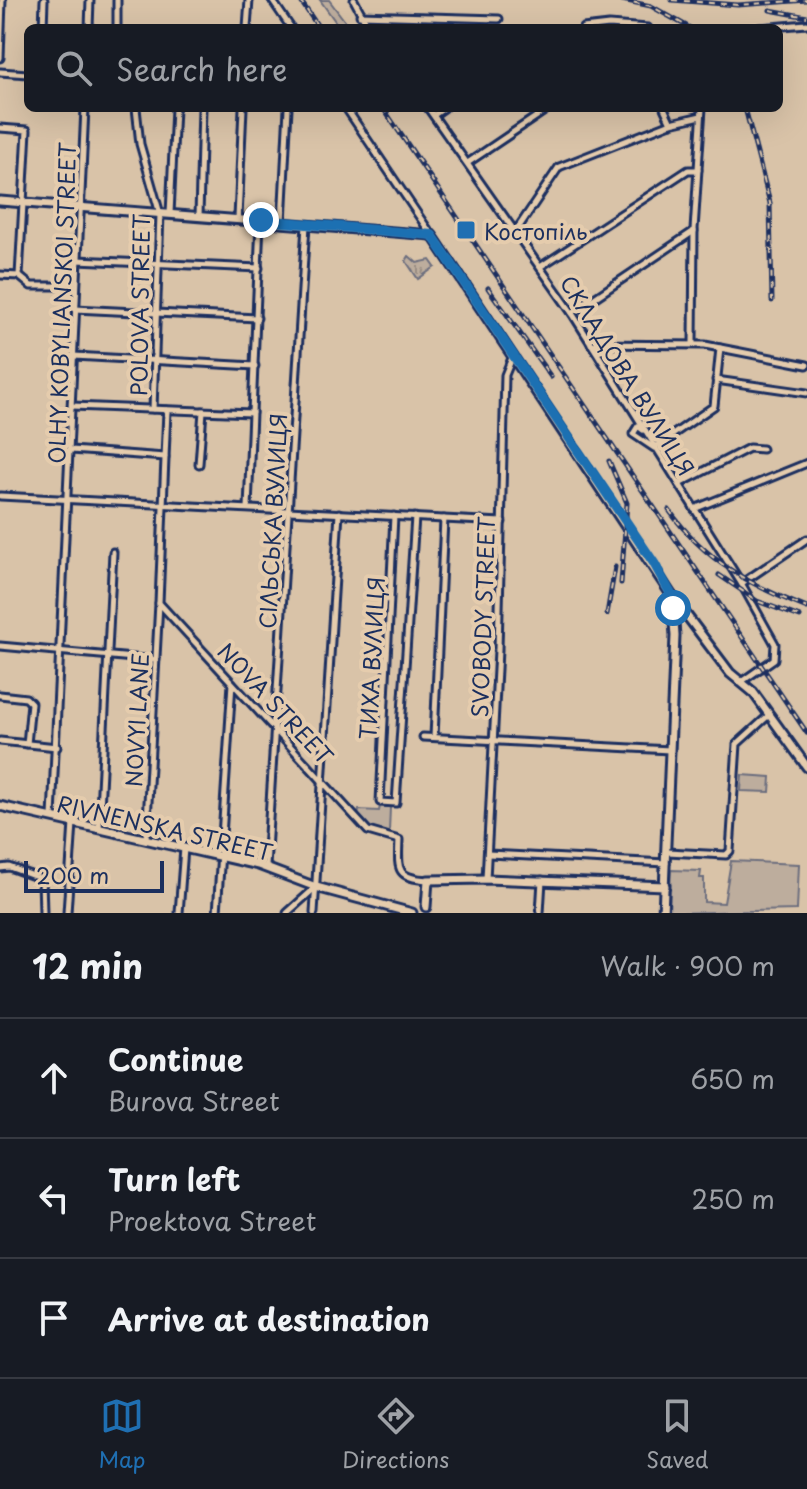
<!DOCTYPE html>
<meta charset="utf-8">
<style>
body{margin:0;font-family:"Playpen Sans",sans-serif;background:#20242c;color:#f1f3f6}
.scale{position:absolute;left:24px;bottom:20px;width:140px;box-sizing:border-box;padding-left:8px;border:4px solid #1b2f5e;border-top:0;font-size:22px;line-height:28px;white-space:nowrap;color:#1b2f5e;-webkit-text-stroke:6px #e5ccad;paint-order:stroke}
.stop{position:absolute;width:24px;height:24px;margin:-18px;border:6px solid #1f6fb2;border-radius:50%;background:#fff}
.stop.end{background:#1f6fb2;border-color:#fff;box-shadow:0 2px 8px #0008}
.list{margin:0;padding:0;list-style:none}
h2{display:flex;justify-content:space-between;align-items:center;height:104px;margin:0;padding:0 32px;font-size:34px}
h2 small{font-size:26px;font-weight:400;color:#9ea1a6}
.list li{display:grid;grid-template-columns:52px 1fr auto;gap:24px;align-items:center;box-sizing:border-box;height:120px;padding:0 32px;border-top:2px solid #363941}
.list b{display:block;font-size:30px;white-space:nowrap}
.list p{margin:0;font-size:26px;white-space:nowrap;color:#9ea1a6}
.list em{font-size:26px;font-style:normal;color:#9ea1a6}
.icon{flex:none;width:44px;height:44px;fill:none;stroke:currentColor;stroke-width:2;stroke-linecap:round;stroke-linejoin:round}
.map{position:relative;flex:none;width:807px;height:913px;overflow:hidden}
.search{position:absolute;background:#171b24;box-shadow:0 8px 32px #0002;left:24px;right:24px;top:24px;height:88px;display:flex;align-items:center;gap:20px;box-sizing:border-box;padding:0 28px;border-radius:12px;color:#9ea1a6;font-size:30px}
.sheet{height:464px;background:#171b24}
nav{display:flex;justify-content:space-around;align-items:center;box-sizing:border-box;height:112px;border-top:2px solid #363941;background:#171b24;font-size:22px;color:#9ea1a6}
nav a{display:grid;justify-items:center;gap:4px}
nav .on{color:#1f6fb2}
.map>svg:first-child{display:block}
.grass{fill:url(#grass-tufts);stroke:#6c6e7e;stroke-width:2}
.green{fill:#bdad9d;stroke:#6c6e7e;stroke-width:2}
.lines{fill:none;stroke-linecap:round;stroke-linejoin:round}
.street-casing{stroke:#1b2f5e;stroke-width:11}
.secondary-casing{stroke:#1b2f5e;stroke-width:13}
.street{stroke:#e5ccad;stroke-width:5}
.secondary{stroke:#e5ccad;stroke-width:7}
.rail-casing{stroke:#1b2f5e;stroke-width:5}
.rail{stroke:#e5ccad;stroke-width:2;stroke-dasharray:6;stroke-linecap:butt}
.route{stroke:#1f6fb2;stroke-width:10}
.poi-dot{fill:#1f6fb2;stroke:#e5ccad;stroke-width:3}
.labels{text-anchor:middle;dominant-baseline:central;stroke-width:8;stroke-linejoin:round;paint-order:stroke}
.poi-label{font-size:22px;fill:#1b2f5e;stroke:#e5ccad;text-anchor:start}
.street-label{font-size:22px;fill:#1b2f5e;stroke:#e5ccad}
</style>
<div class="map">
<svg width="807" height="913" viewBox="0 0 807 913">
<defs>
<pattern id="grass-tufts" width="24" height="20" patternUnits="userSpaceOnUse" patternTransform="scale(2)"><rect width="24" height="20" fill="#bdad9d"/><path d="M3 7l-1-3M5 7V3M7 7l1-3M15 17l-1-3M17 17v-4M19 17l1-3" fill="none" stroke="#998d83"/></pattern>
</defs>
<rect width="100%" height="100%" fill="#d9c3a8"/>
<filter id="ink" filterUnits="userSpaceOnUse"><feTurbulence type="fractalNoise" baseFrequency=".0125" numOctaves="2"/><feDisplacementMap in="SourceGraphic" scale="16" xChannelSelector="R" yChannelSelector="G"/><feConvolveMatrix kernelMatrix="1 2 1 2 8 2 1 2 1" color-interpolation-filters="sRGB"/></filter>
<g filter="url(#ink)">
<g class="grass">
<polygon points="320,0 329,0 350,28 340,28"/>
<polygon points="409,256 417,263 430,260 435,267 418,279 406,261"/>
</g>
<g class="green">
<polygon points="742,775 771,777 770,792 741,791"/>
<polygon points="380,806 390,807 389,832 375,832 358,817 359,810 379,811"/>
<polygon points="731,861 799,864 797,910 669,913 671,870 701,871 700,878 704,878 704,902 724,903"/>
</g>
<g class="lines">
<defs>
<g id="street">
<polyline points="272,0 291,28"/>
<polyline points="354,0 369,28"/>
<polyline points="360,15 499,19"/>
<polyline points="43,28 44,0"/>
<polyline points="89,28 90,0"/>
<polyline points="117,28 117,0"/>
<polyline points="247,28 249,0"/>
<polyline points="583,28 609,25 648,28"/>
<polyline points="759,28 807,24"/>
<polyline points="0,58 2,0"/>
<polyline points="0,72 28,74"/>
<polyline points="136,108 140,144 160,214 153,409"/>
<polyline points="346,108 431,234"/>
<polyline points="428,108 572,313 741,583 775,644 774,659 741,682"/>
<polyline points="664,108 671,123"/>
<polyline points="434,115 444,108"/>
<polyline points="0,128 27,130 19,276"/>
<polyline points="469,162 549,108"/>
<polyline points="170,214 175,108"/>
<polyline points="199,216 202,108"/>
<polyline points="238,218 243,108"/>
<polyline points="282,222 288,108"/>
<polyline points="516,231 559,167 671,123 701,116"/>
<polyline points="77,260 259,268"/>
<polyline points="540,267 688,170 698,170"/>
<polyline points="0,275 19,276 31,286 76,286"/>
<polyline points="75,309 257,318"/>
<polyline points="572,313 694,231"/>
<polyline points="591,344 705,345 807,365"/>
<polyline points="693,344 694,230 702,108"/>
<polyline points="74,356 255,366"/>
<polyline points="716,380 807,393"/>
<polyline points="72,406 252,413"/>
<path d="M167,410l-8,193 209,228 31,9c-1,29 -4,38 29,40"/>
<polyline points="643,430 638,426 633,434 654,448"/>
<polyline points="655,447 714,406 720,348"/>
<polyline points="71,450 165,457"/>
<polyline points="199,464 203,411"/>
<polyline points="679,484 749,448 762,449"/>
<polyline points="0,496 502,522"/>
<polyline points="248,508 260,222"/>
<polyline points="694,509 807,463"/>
<polyline points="394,516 380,802 396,803 415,517"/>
<polyline points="742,583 807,539"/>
<polyline points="0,646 156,660"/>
<polyline points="0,695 26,698 31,703 27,744"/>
<polyline points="423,737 670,750"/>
<polyline points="434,737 444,519"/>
<polyline points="0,741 57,747"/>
<polyline points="52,817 85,108"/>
<polyline points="99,829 113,552"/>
<polyline points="146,839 159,603"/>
<polyline points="667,852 726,855 730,851 737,744 769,715"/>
<polyline points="488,854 666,863"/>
<polyline points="266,867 306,225"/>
<polyline points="0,868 9,867 42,879 43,913"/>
<polyline points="486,879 498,650 505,375 512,358"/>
<polyline points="67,913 73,823"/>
<polyline points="179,913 184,848"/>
<polyline points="217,913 232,683"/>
<polyline points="287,913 316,887"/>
<polyline points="314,913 339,513"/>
<polyline points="540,913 542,880"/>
</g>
<g id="secondary">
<polyline points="0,201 432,235 672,596 730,673 753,692 807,767"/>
<polyline points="0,806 258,865 316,887 412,913"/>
<polyline points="426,907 428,880 486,879 665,886"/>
<polyline points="663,913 675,636 672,596"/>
</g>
</defs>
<use href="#street" class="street-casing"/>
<use href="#secondary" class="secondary-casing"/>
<use href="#street" class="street"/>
<use href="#secondary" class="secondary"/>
<defs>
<g id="rail">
<polyline points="300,0 319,28"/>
<polyline points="622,0 651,6 690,28"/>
<polyline points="672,0 738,5 807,0"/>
<polyline points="770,10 807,17"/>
<polyline points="383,108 807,733"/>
<polyline points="745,108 770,203 772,301"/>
<polyline points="488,288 551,377"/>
<polyline points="609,461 627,503 621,583"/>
<path d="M669,510c36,51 81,75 138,98"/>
<polyline points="719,575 757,601 800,617"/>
<polyline points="607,614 615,567"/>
</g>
</defs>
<use href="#rail" class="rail-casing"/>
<use href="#rail" class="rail"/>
</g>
</g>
<g class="lines" filter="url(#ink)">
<polyline class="route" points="261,220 432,235 654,563 672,596 673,608"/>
</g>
<rect class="poi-dot" x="456" y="220" width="20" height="20" rx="4"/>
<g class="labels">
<g class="poi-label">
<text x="484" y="230">Костопіль</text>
</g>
<g class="street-label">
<text transform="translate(61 303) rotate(-88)">OLHY KOBYLIANSKOI STREET</text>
<text transform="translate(139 305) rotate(-89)">POLOVA STREET</text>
<text transform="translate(628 375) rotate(58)">СКЛАДОВА ВУЛИЦЯ</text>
<text transform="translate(272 521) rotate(-87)">СІЛЬСЬКА ВУЛИЦЯ</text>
<text transform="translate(482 617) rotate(-88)">SVOBODY STREET</text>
<text transform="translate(371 658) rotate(-87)">ТИХА ВУЛИЦЯ</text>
<text transform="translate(276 703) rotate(47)">NOVA STREET</text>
<text transform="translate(136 720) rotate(-87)">NOVYI LANE</text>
<text transform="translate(165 827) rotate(13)">RIVNENSKA STREET</text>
</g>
</g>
</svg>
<div class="scale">200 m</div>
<div class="stop" style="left:673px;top:608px"></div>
<div class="stop end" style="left:261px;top:220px"></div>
<div class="search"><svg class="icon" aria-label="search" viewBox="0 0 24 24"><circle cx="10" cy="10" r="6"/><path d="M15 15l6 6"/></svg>Search here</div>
</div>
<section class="sheet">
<h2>12 min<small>Walk · 900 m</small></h2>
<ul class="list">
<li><svg class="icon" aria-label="ahead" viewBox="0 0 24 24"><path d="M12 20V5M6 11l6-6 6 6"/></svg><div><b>Continue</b><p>Burova Street</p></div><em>650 m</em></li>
<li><svg class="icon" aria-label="left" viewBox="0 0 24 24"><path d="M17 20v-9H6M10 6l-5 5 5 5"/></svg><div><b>Turn left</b><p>Proektova Street</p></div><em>250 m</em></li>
<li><svg class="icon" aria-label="arrive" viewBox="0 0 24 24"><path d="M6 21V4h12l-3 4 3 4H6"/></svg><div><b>Arrive at destination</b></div></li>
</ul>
</section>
<nav>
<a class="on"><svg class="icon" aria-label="map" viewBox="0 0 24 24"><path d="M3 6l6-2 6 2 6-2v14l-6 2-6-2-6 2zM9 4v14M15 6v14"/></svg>Map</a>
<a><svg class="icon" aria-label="directions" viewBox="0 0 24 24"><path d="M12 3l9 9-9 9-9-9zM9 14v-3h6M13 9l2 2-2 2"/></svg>Directions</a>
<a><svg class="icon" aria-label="saved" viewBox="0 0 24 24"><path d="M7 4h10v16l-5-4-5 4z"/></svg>Saved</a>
</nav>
